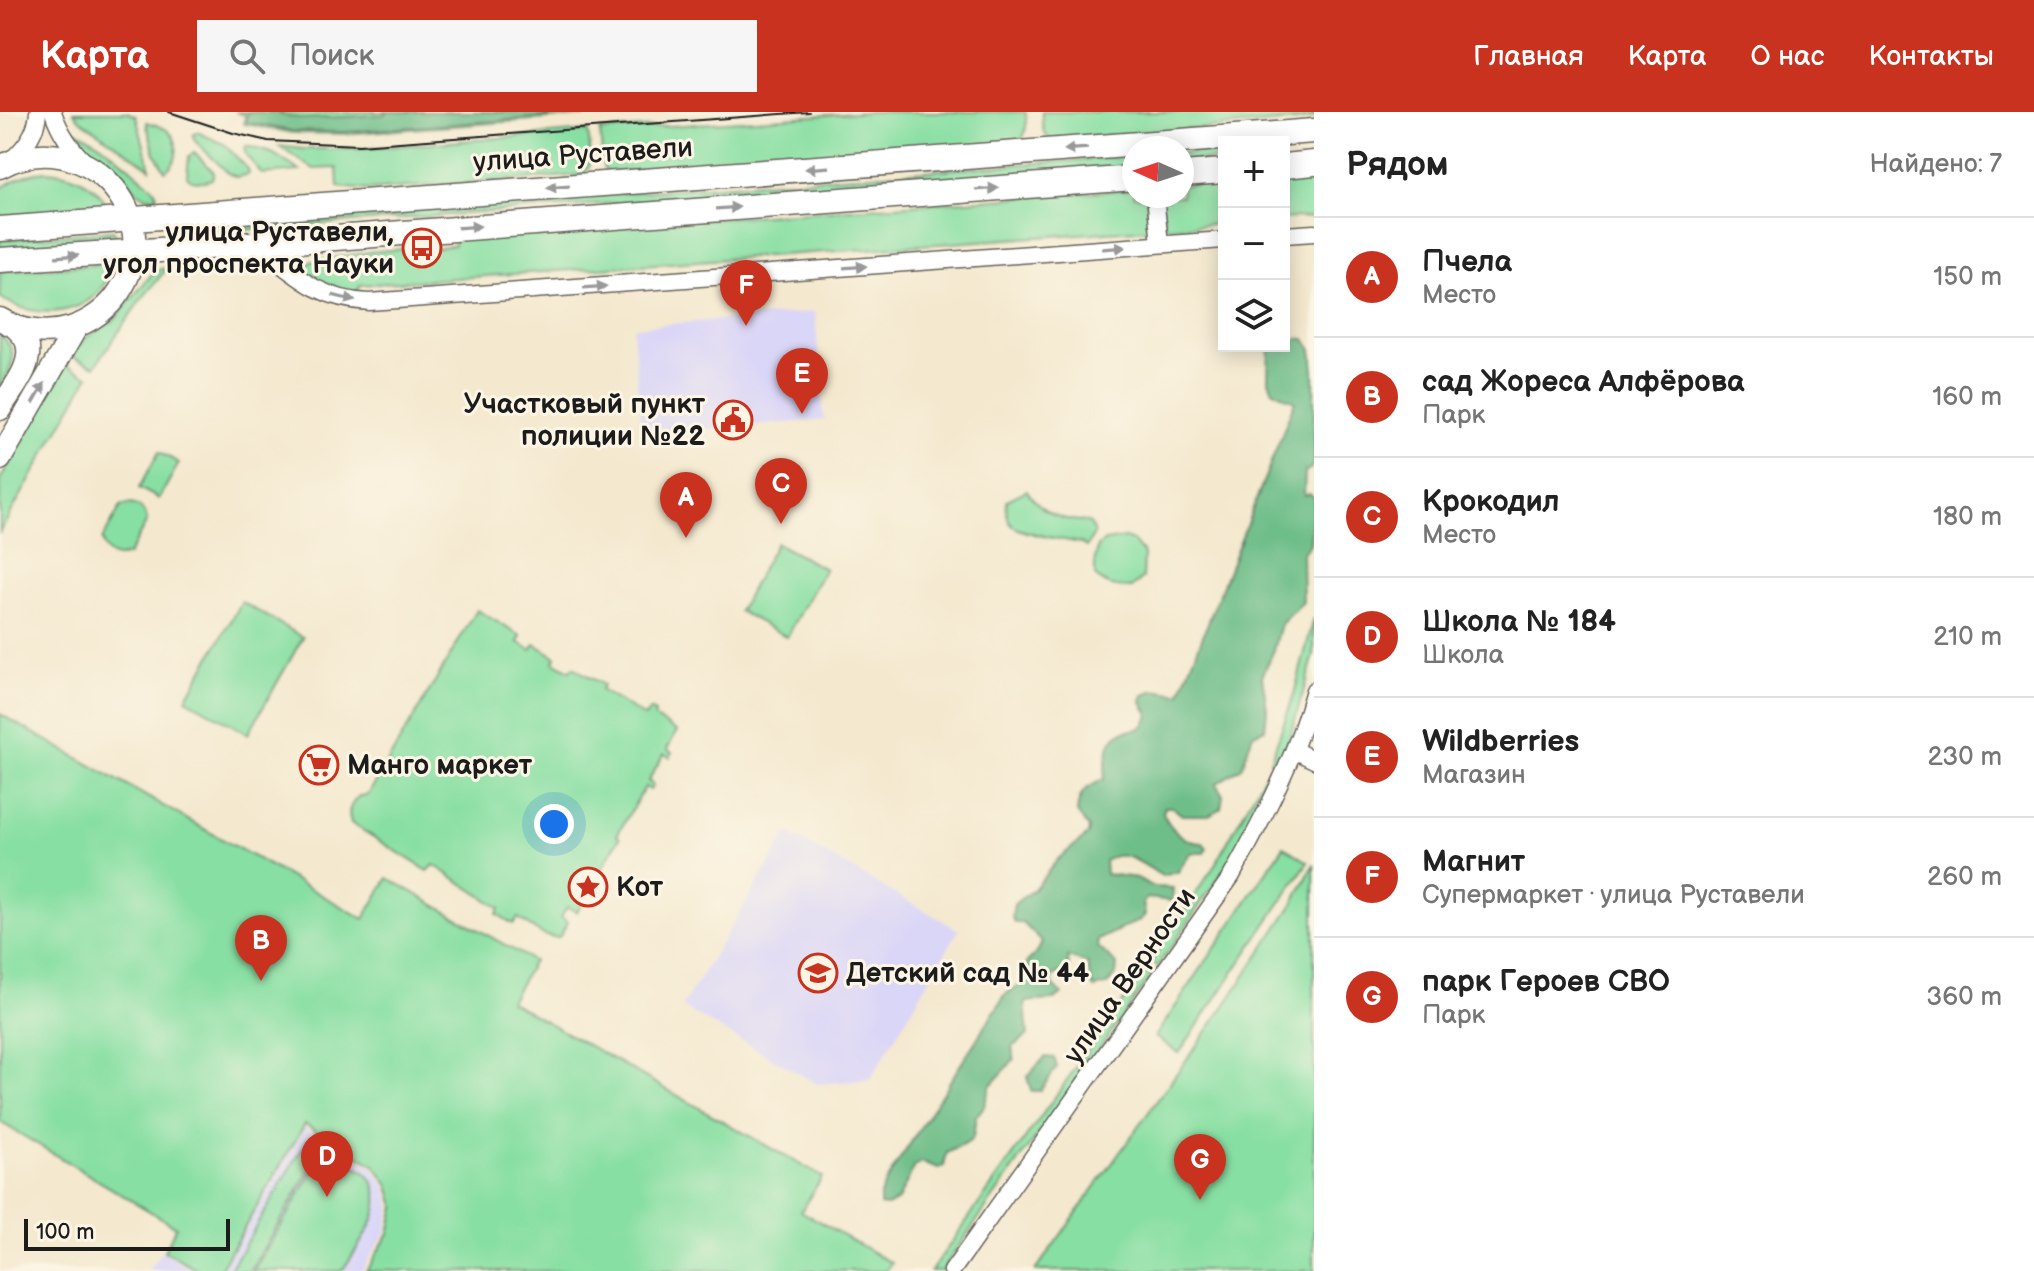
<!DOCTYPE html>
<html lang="ru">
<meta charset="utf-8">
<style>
body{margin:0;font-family:"Balsamiq Sans",sans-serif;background:#f6f6f6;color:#222}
.controls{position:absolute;right:24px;top:24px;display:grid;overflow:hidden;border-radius:0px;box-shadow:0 4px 20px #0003}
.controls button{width:72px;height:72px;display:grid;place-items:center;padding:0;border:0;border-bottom:2px solid #e0e0e0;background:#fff;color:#222;font:40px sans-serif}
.compass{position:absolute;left:1122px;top:24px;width:72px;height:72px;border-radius:50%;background:#fff;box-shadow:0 4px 20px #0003;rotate:273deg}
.scale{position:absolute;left:24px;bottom:20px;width:206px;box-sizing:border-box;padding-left:8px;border:4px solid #1c1c1c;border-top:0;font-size:22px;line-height:28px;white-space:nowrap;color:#1c1c1c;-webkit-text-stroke:6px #fcf5e5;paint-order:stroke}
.you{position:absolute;left:554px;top:712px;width:28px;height:28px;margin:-20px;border:6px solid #fff;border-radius:50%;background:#1a73e8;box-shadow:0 0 0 12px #1a73e833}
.badge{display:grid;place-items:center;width:52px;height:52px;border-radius:50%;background:#c8321e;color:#fff;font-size:26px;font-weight:700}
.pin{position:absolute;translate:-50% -66px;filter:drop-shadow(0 2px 4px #0008)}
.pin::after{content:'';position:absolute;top:42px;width:28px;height:24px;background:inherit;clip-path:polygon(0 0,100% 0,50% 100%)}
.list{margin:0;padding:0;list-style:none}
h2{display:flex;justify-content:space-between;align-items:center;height:104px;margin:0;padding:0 32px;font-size:34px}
h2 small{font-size:26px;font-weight:400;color:#767676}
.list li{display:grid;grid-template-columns:52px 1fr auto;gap:24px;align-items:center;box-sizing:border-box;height:120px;padding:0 32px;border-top:2px solid #e0e0e0}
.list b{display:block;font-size:30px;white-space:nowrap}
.list p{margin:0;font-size:26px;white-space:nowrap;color:#767676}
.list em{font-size:26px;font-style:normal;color:#767676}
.icon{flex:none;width:44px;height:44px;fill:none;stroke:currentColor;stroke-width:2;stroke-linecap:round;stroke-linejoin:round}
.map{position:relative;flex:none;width:1314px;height:1159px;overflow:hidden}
header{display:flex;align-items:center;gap:48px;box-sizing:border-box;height:112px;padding:0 40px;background:#c8321e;color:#fff}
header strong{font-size:38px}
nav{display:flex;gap:44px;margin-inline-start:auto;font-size:28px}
.search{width:560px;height:72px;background:#f6f6f6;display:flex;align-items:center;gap:20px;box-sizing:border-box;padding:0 28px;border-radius:0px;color:#767676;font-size:30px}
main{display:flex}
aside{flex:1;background:#fff}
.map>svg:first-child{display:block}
.built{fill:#dad6f7}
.green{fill:#88dfa3;stroke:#527e60;stroke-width:2}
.forest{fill:#6ebe89;stroke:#456d52;stroke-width:2}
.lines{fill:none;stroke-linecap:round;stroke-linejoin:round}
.minor-casing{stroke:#68645b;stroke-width:19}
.secondary-casing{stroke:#68645b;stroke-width:25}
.primary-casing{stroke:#68645b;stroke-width:27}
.minor{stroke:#fff;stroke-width:16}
.secondary{stroke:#fff;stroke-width:22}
.primary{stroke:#fff;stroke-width:24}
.tram{stroke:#1c1c1c;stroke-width:2}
.oneway{fill:#999}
.labels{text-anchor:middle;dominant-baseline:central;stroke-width:6;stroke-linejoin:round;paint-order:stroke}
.street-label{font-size:28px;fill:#1c1c1c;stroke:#fcf5e5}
.poi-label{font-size:28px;font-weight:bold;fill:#1c1c1c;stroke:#fcf5e5;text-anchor:start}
</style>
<header>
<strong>Карта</strong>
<div class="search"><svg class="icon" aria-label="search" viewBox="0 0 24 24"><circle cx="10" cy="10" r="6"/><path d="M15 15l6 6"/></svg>Поиск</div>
<nav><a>Главная</a><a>Карта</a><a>О нас</a><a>Контакты</a></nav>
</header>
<main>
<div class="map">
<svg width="1314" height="1159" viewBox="0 0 1314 1159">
<rect width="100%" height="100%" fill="#fcf5e5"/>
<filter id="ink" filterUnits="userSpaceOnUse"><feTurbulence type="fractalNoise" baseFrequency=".0125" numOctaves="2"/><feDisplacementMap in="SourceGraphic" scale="16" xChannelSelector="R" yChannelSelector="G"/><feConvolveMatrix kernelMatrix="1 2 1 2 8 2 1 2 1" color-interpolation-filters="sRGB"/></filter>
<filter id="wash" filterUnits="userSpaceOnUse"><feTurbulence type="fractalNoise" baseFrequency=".006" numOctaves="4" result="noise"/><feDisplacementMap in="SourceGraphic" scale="32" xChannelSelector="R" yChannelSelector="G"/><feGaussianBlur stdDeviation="1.8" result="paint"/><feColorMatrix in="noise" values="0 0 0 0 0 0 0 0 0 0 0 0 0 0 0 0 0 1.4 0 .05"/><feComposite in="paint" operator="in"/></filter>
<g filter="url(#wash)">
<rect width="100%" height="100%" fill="#f4e9cf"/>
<g class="built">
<polygon points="815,200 824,308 641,322 633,215"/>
<polygon points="788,721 959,818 870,968 817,972 682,895"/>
<polygon points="305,1015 372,1055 387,1076 391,1094 386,1120 361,1159 221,1159"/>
<polygon points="161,1140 196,1159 148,1159"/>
</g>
<g class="green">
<polygon points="74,0 127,0 136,4 150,56 79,7"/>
<polygon points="235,0 589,0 589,4 343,22 293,21 244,12 245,3"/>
<path d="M869,0h157c0,13 2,23 -8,31l-408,29 -5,-2 -2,-5 -3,-34z"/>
<path d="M1042,0h272v6l-18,3 -245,19c-10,-7 -9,-16 -9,-28z"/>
<path d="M147,10c6,2 14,4 20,8 14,10 12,33 -2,41l-10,-18 -8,-27z"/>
<path d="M65,16c27,3 66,41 87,59l4,5 1,6 -10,-1 -7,-3 -18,-20 -12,-11 -29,-17z"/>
<path d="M588,19c1,14 7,35 -5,44l-215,15 -30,-3 -1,-19 -23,1 -36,-23 25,3h57z"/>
<polygon points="197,20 224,32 248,57 249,62 237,65 229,62 195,29 193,23"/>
<polygon points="246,34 272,41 300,59 262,62 246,43 244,36"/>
<polygon points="1224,38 1224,47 1182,50 1182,41"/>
<path d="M194,40l20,20 -2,7c-8,3 -20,4 -25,-3l2,-20z"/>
<polygon points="1134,44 1134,54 183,122 183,113"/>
<path d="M44,59c24,1 52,10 62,34l-2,3 -104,9v-28c14,-10 27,-16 44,-18z"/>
<polygon points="1314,63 1314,105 1284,107 1284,65"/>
<polygon points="1224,70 1224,111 1165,116 1161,84 1182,84 1182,73"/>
<polygon points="1134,77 1134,84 1146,85 1150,117 360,173 356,182 315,168 305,160 306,155 310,150 369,140 401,137 430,138 454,133 454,125"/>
<polygon points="113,119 116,123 114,128 0,137 0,128"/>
<path d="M105,152l6,4c-12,49 -76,54 -111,29v-26z"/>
<polygon points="168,155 140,189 95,254 72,244 84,227 114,208 152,162 158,158"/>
<path d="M0,222c21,19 12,33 0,54z"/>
<polygon points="66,253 89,264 0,420 0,368"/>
<polygon points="159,340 179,351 159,387 139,376"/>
<path d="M1027,378c7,13 21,24 36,28 9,3 18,2 27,5l4,11 -7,13 -6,-4c-14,-3 -60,-9 -69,-18 -6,-6 -6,-17 -5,-25z"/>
<path d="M130,392c11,2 15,6 17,17l-19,34c-14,5 -23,0 -26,-15l19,-34z"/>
<path d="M1125,426l8,3 11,13 -1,24 -11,10c-15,0 -26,-1 -37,-12v-17l3,-13 7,-5z"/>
<polygon points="776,431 825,457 787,525 739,499"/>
<polygon points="242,490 303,525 248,622 186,587"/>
<path d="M477,498l44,26 -3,6 13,8 4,-6 21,13 -2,5 16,9 3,-4 30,18 -3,5 45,27 5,-7 5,3 -1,4 23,14 -10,18 5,4 -2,4 -6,-3 -16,27 5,4 -3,5 -5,-3 -28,48 3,2 -43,75 -10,-5 -6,10 7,5 -9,15c-15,2 -29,-11 -41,-19l-5,6 -16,-10 3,-6 -66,-43 -6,6 -77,-48c-4,-12 -1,-18 8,-27l9,-1z"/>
<polygon points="1314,506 1314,543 1290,625 1277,653 1270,650 1294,582"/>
<polygon points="0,602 364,807 388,766 533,849 510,889 822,1065 801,1099 892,1151 886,1159 366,1159 389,1121 395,1094 389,1074 375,1054 305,1012 219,1159 200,1159 164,1139 176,1115 0,1010"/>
<polygon points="1269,655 1275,658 1243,725 1222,761 1158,854 1150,850 1213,756"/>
<polygon points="1284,734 1308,750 1179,941 1155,925"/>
<polygon points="1314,752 1314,1159 1035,1159 1222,898 1293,792"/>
<polygon points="1144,860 1151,864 941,1159 931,1159"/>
<polygon points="308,1027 323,1037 250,1159 229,1159"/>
<path d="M325,1040c7,4 15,10 22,12 6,2 12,4 17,8 34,28 -6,73 -22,99h-89z"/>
</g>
<g class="forest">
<polygon points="249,0 278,0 281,3 304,7 384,3 387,0 551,0 549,5 344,20 293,19 246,10 247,2"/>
<path d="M1286,226l19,1 7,11 2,24v87l-3,7 -6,4 -1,23 6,-1 4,3 -4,47 -8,10 1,48 -22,22 -7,26 -12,26 5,33 -2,20 -12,5 -11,33 -26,17 7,11 -2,13 -12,7h-27l-10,-8h-7l-2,6c7,16 22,30 40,30l4,5 -3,5h-14l-12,19 -16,4c-17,-10 -39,-30 -57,-15l1,13 31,4 17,9 19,1 -1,13 -25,-3 -4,5 2,12 -5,5 -42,20 -1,7 20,17 -1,10 -9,11 -13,3 -3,-6 -4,-19 -19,-6 1,13 -12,4 -5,4 1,7 9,9c-10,12 -24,3 -37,9l3,32 -16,12 2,13 -24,26 -6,20 -8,11 -3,20 -4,5 -22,11 -3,13 -5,3 -17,-6 -8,4 -16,33 -10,6 -8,-1v-10l5,-12 120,-188 20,-14 2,-19 10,-9 5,-11 -19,-19h-8l-3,-5 2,-14 20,-15 25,-31 29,-23 1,-7 -12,-15c2,-23 8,-24 27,-34 2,-13 2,-37 14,-45 13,-8 26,2 31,-20l-7,-12 1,-6 11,-6 26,4 115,-293 -22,-10 -5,-13 1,-32h15v-7z"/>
<polygon points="1045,945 1054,946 1057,955 1040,979 1031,979 1027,965"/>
</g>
</g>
<g filter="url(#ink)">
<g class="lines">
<defs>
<g id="minor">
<path d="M53,0c7,21 19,38 35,53"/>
<path d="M10,49c15,-13 27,-29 28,-49"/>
<polyline points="1155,84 1160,132"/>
<polyline points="1284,123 1314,121"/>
<path d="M255,132c38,29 63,56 114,58l855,-62"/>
<polyline points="1294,638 1314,648"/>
<path d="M952,1159l279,-394c33,-59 65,-121 83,-187"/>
</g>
<g id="secondary">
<path d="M0,55c81,-46 171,47 119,125 -11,17 -29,30 -48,36 -24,7 -50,4 -71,-9"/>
<path d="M0,297c11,-19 34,-43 27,-66 -2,-7 -7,-11 -12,-16"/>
<polyline points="0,347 77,214"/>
</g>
<g id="primary">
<polyline points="1284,54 1314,51"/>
<polyline points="1182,62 1224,59"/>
<polyline points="0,117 1314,19"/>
<polyline points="0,148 255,132 1134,66"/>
</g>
</defs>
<use href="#minor" class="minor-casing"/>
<use href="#secondary" class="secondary-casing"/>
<use href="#primary" class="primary-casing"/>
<use href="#minor" class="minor"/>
<use href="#secondary" class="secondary"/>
<use href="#primary" class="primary"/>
<polyline class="tram" points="169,0 233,21 268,29 359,33 809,0"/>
</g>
<defs><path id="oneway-solid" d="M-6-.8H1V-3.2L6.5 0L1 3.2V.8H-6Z" transform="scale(2)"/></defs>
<g class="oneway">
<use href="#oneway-solid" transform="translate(1076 37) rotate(176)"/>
<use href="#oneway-solid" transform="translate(817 56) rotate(176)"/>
<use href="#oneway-solid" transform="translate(558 75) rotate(176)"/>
<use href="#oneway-solid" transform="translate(987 77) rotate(-4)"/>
<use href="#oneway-solid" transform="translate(728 96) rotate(-4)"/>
<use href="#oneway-solid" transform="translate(469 115) rotate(-4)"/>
<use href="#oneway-solid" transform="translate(1114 136) rotate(-4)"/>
<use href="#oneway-solid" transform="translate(67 144) rotate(-4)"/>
<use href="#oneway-solid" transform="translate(855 155) rotate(-4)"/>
<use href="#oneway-solid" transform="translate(595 175) rotate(-4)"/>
<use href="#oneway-solid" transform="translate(344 186) rotate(14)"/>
<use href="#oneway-solid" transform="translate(39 281) rotate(-60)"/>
</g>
</g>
<defs>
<symbol id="bus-ring" viewBox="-11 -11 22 22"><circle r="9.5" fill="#fcf5e5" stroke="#c8321e" stroke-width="1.5"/><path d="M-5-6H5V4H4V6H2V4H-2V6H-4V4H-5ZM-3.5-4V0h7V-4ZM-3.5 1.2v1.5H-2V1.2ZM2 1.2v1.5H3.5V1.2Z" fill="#c8321e"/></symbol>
<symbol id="civic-ring" viewBox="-11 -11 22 22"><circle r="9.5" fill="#fcf5e5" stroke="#c8321e" stroke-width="1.5"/><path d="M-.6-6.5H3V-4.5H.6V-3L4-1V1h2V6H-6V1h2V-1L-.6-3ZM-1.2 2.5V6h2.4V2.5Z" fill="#c8321e"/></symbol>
<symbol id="supermarket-ring" viewBox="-11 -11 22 22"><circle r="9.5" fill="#fcf5e5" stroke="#c8321e" stroke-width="1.5"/><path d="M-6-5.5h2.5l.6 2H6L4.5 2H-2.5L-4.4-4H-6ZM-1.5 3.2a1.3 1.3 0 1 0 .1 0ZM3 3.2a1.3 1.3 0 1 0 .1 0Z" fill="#c8321e"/></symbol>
<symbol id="sight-ring" viewBox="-11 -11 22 22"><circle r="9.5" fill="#fcf5e5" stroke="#c8321e" stroke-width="1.5"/><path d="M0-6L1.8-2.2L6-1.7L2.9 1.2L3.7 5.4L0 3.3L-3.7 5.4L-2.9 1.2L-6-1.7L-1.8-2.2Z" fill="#c8321e"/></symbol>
<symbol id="school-ring" viewBox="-11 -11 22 22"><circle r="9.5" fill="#fcf5e5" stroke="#c8321e" stroke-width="1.5"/><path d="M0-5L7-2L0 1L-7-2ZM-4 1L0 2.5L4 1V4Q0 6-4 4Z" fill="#c8321e"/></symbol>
</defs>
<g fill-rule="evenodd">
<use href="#bus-ring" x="400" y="114" width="44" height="44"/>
<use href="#civic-ring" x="711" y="286" width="44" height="44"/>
<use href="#supermarket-ring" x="297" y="631" width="44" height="44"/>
<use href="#sight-ring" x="566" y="753" width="44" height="44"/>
<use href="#school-ring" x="796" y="839" width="44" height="44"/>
</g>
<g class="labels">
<g class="street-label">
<text transform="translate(583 43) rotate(-4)">улица Руставели</text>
<text transform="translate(1130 864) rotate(-55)">улица Верности</text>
</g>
<g class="poi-label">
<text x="394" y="120" text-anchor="end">улица Руставели,<tspan x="394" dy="32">угол проспекта Науки</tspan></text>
<text x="705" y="292" text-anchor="end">Участковый пункт<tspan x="705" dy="32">полиции №22</tspan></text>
<text x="347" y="653">Манго маркет</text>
<text x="616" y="775">Кот</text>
<text x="846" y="861">Детский сад № 44</text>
</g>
</g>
</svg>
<div class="controls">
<button>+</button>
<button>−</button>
<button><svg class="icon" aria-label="layers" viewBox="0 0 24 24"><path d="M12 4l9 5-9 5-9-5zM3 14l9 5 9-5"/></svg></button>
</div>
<svg class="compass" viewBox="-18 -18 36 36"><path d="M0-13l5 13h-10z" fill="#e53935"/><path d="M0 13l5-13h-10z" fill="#767676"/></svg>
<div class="scale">100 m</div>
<div class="you"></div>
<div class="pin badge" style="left:686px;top:426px">A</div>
<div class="pin badge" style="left:261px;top:869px">B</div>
<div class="pin badge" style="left:781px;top:412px">C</div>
<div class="pin badge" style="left:327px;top:1085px">D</div>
<div class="pin badge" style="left:802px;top:302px">E</div>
<div class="pin badge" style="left:746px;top:214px">F</div>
<div class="pin badge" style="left:1200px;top:1088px">G</div>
</div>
<aside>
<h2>Рядом<small>Найдено: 7</small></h2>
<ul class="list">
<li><span class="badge">A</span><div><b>Пчела</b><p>Место</p></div><em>150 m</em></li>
<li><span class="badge">B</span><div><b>сад Жореса Алфёрова</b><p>Парк</p></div><em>160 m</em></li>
<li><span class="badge">C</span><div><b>Крокодил</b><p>Место</p></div><em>180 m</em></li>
<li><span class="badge">D</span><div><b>Школа № 184</b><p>Школа</p></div><em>210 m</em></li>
<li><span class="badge">E</span><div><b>Wildberries</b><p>Магазин</p></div><em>230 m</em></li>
<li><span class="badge">F</span><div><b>Магнит</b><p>Супермаркет · улица Руставели</p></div><em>260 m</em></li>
<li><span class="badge">G</span><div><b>парк Героев СВО</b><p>Парк</p></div><em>360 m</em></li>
</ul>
</aside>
</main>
